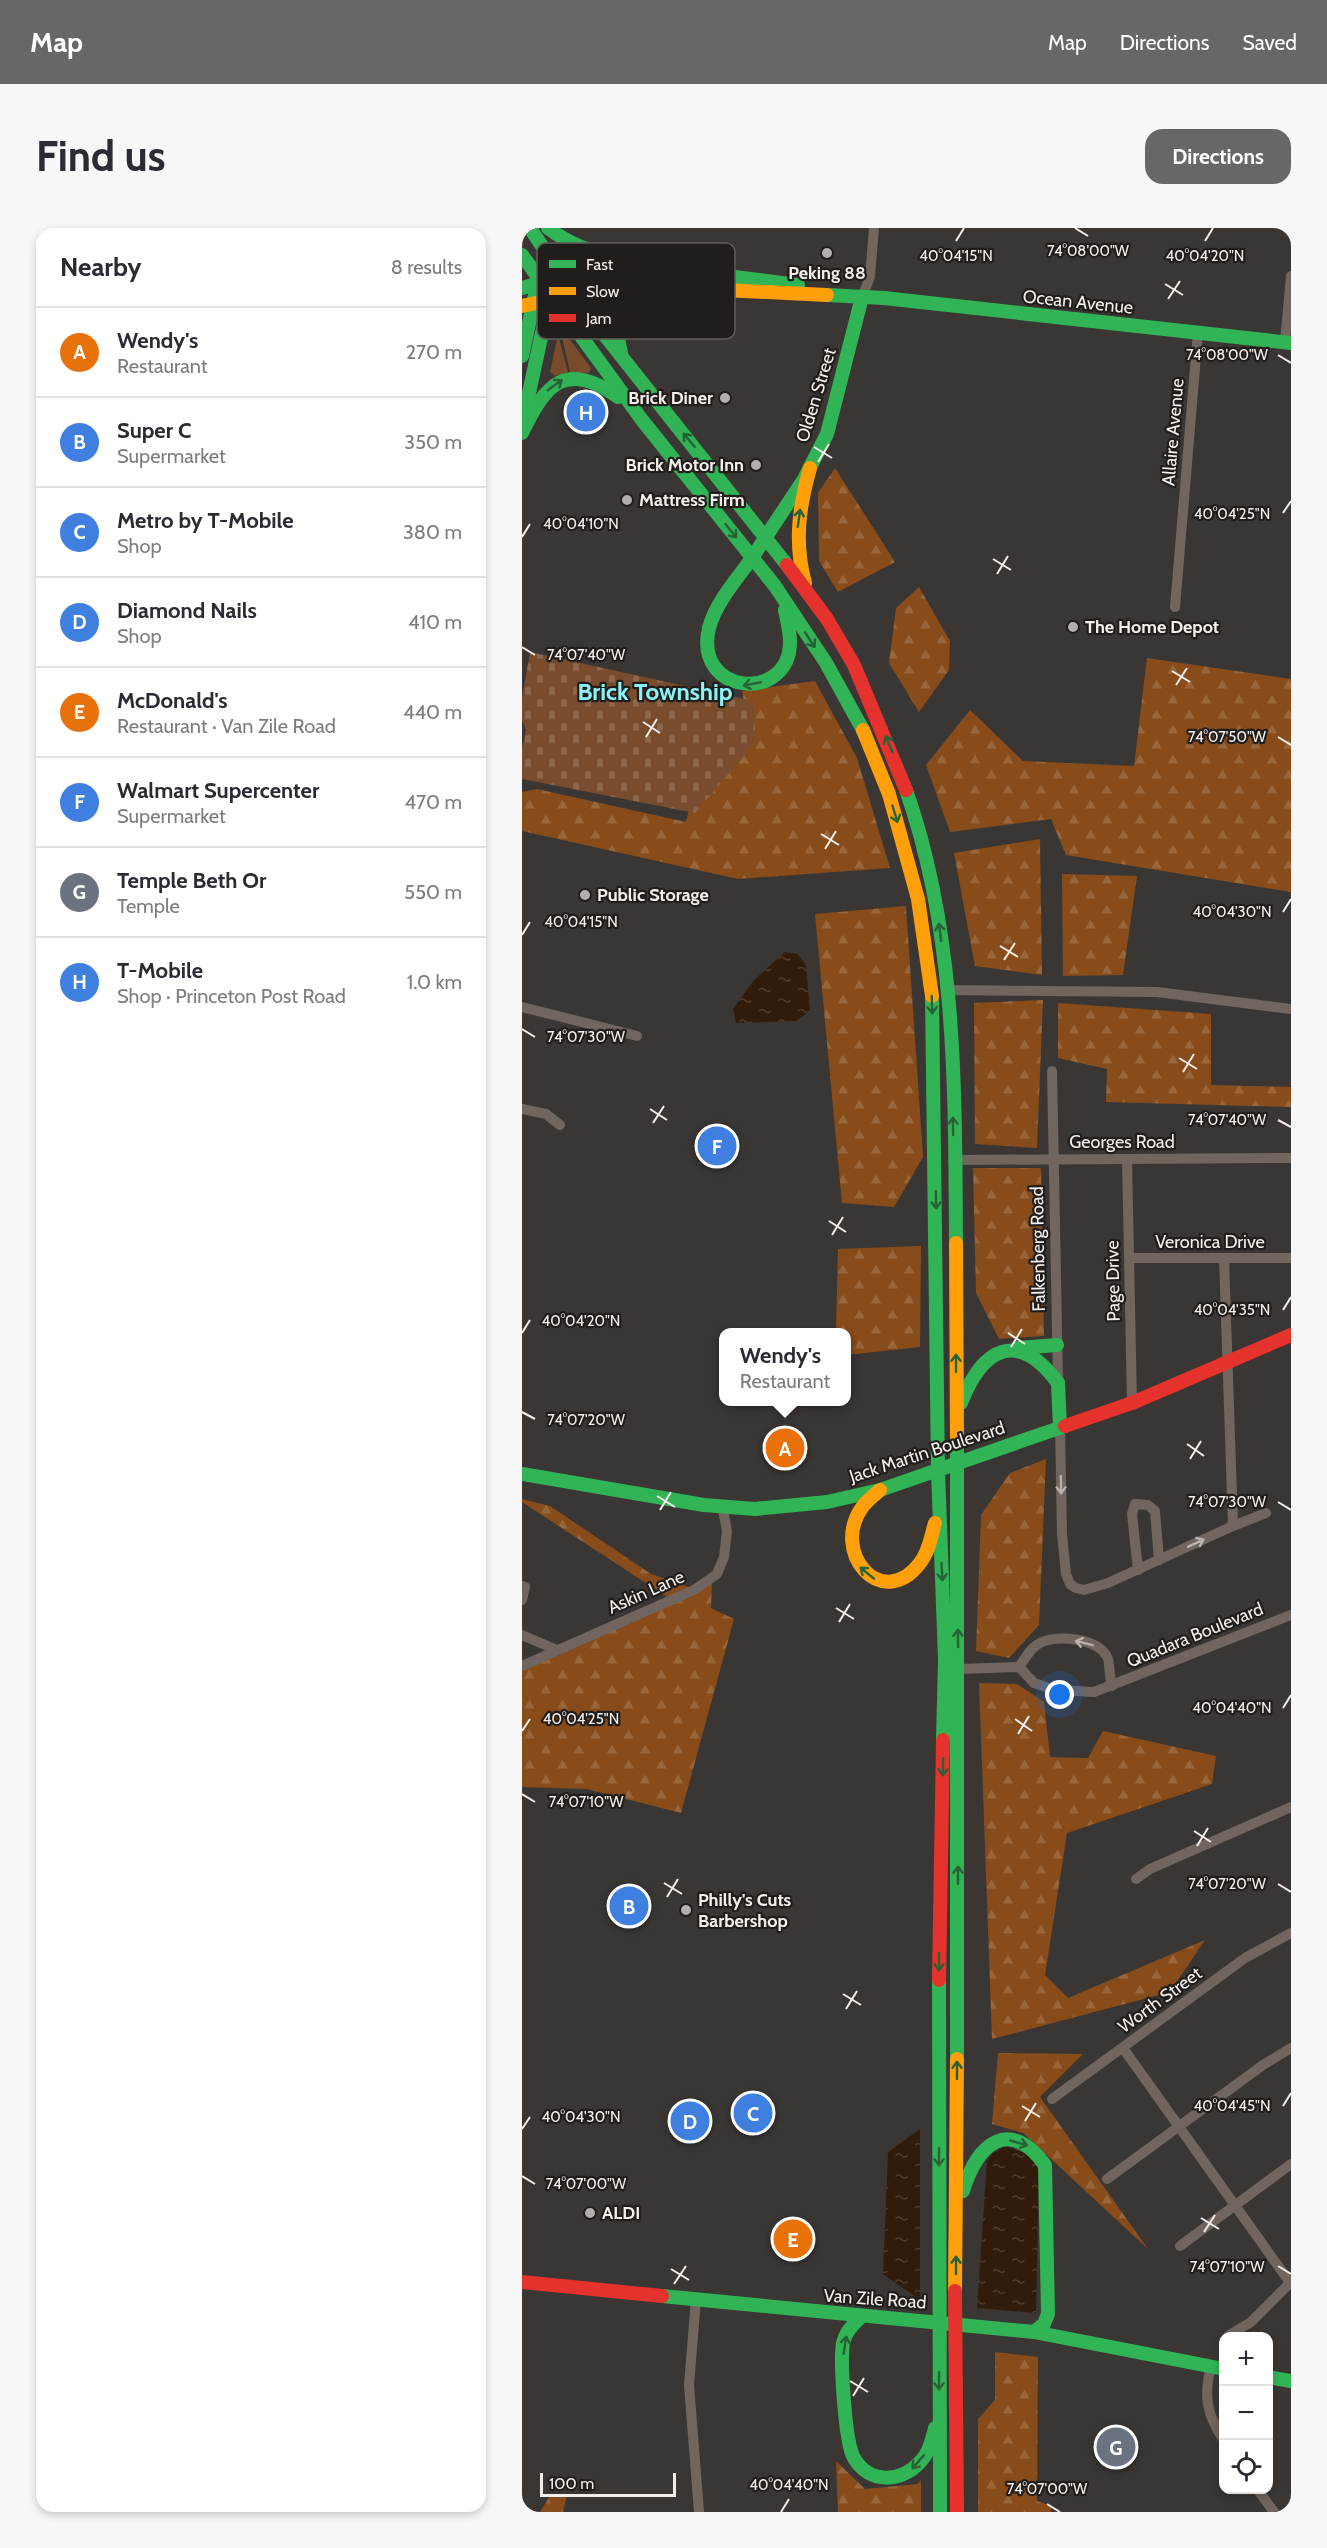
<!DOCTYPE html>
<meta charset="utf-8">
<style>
body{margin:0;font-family:Cabin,sans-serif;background:#f7f7f7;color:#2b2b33}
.controls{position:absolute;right:18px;bottom:18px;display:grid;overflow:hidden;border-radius:12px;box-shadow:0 3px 9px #0003}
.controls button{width:54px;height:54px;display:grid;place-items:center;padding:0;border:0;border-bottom:2px solid #e1e1e2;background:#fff;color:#2b2b33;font:30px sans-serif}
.scale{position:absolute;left:18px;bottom:15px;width:136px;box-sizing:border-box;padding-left:6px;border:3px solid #f5efec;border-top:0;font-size:16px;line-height:21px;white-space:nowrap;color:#f5efec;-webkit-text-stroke:4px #211d1b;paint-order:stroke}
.you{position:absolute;left:538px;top:1467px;width:21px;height:21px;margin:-15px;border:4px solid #fff;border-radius:50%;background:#1a73e8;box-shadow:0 0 0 9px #1a73e833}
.badge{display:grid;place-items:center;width:39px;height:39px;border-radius:50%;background:#696669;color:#fff;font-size:20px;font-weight:700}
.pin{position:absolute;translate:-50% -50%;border:3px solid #fff;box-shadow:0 2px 6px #0006}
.popup{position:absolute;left:197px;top:1100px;width:132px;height:78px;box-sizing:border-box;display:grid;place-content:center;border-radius:12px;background:#fff;filter:drop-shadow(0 2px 4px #0005);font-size:20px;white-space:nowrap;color:#7c7c81}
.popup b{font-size:22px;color:#2b2b33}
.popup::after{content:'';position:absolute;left:50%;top:100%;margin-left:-12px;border:12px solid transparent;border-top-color:#fff}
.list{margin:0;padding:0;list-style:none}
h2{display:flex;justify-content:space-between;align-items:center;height:78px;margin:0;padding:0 24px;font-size:26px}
h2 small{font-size:20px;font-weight:400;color:#7c7c81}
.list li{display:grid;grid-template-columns:39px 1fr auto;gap:18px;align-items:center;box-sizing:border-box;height:90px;padding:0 24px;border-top:2px solid #e1e1e2}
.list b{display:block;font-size:22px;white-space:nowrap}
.list p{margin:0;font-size:20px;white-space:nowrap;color:#7c7c81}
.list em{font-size:20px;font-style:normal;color:#7c7c81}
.icon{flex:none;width:33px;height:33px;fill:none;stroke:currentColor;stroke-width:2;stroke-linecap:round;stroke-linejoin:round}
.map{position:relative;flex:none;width:769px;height:2284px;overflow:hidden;border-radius:18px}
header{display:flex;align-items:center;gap:36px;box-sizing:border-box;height:84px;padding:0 30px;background:#696669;color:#fff}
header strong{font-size:28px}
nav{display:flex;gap:33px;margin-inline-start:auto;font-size:21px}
.intro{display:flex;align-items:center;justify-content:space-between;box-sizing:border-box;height:144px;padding:0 36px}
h1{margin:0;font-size:42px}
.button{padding:15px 27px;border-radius:18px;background:#696669;color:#fff;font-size:21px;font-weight:700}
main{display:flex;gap:36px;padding:0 36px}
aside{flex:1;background:#fff;border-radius:18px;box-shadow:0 3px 9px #0003}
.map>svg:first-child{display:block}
.green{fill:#794c2d}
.forest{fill:url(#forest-firs)}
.cemetery{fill:url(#cemetery-stones)}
.water{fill:url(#water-ripples)}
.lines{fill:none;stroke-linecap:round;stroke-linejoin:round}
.street{stroke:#70665f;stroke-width:10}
.fast{stroke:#30b455;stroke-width:14}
.slow{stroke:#ff9f0a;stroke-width:14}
.jam{stroke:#e5322d;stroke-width:14}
.oneway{stroke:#286135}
.oneway2{stroke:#b9b1ad}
.ticks{fill:none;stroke:#f5efec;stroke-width:2}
.poi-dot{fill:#b4aeac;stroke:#211d1b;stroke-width:2}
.labels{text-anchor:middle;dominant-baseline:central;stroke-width:4.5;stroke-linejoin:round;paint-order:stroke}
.poi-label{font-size:18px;font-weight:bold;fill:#f5efec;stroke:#211d1b;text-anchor:start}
.street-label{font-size:18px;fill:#f5efec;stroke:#211d1b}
.district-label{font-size:24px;font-weight:bold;fill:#89f5f9;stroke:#211d1b}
.key{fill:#211d1b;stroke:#615c5a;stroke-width:1.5}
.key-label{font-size:16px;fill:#f5efec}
.ticks-label{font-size:15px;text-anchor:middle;fill:#f5efec;stroke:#211d1b;stroke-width:4.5;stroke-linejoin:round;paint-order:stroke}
</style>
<header>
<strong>Map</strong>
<nav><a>Map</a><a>Directions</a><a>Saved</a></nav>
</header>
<div class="intro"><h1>Find us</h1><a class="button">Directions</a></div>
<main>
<aside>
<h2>Nearby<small>8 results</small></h2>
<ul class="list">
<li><span class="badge" style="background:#e8710a">A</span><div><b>Wendy's</b><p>Restaurant</p></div><em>270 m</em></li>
<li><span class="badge" style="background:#3f7fe0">B</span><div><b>Super C</b><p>Supermarket</p></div><em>350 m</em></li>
<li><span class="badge" style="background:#3f7fe0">C</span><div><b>Metro by T-Mobile</b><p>Shop</p></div><em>380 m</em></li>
<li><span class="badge" style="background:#3f7fe0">D</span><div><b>Diamond Nails</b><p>Shop</p></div><em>410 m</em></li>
<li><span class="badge" style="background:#e8710a">E</span><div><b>McDonald's</b><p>Restaurant · Van Zile Road</p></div><em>440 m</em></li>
<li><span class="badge" style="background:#3f7fe0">F</span><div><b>Walmart Supercenter</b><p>Supermarket</p></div><em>470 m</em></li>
<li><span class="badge" style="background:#6b7280">G</span><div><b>Temple Beth Or</b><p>Temple</p></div><em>550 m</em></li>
<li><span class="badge" style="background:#3f7fe0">H</span><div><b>T-Mobile</b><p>Shop · Princeton Post Road</p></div><em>1.0 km</em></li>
</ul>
</aside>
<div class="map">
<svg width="769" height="2284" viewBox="0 0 769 2284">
<defs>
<pattern id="forest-firs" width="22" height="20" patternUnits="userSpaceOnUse" patternTransform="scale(1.5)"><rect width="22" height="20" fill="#884c1b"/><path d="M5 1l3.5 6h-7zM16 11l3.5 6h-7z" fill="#99663c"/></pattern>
<pattern id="cemetery-stones" width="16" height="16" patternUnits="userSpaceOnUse" patternTransform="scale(1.5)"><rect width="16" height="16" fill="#794c2d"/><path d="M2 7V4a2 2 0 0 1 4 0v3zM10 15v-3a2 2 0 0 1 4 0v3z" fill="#8d664c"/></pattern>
<pattern id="water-ripples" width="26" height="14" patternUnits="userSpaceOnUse" patternTransform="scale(1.5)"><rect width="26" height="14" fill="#311c0c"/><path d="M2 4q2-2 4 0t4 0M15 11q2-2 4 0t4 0" fill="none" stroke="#4f3d30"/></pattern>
</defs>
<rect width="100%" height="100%" fill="#3a3634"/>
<g class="green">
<polygon points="75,72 97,77 90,90 83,91 70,73"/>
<polygon points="44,106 69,140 67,145 48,144 40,109"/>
<polygon points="36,107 46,144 33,148 28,144"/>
</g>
<g class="forest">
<polygon points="313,240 373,334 316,364 297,333 296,265"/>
<polygon points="397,359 428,413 427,442 397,484 367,435 374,380"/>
<polygon points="625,430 769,451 769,664 544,627 529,591 428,604 404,537 448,482 501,533 612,538"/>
<polygon points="293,453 335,530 368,640 216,651 0,603 0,564 15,561 164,594 179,533 228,514 220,463"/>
<polygon points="518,611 520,747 453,738 432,625"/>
<polygon points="540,646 615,648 601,747 541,748"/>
<polygon points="384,678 401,929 372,979 320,975 293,686"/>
<polygon points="521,772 515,920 453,916 452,775"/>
<polygon points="536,775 689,786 689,857 769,859 769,879 584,874 585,841 536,830"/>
<polygon points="451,940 519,940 522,1108 477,1111 454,1065"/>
<polygon points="399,1018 398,1119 325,1127 324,1104 314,1104 316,1021"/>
<polygon points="524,1231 517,1397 487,1430 454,1423 459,1287 488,1245"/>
<polygon points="0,1271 28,1278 129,1346 178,1363 190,1353 189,1380 212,1391 159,1585 65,1561 0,1559 0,1440 153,1374 0,1274"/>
<polygon points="457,1455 495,1456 522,1474 528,1529 566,1530 581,1503 694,1528 690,1556 545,1605 523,1747 546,1770 683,1712 648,1764 470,1811"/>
<polygon points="476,1825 561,1826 518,1869 626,2021 501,1905 470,1896"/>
<polygon points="473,2124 516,2129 515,2273 529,2278 529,2284 456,2284 456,2191 473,2172"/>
<polygon points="314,2233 343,2261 396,2256 399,2252 399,2284 316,2284"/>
<polygon points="45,2267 41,2284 18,2284 28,2268"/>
</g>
<polygon class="cemetery" points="8,424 231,473 234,514 173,585 0,551 0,520 4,502 0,492 0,470"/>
<g class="water">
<polygon points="263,724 276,726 284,737 288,783 274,793 214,795 211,781 232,752"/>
<polygon points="398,1901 398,2072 361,2046 366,1924"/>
<polygon points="483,1918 511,1928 517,1940 514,2085 455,2080 465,1933 470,1926"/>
</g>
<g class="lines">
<g class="street">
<polyline points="340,69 348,49 352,0"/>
<polyline points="763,114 769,48"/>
<polyline points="653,379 676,104"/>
<polyline points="425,762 635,764 769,781"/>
<polyline points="0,779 115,808"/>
<polyline points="530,843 536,1152"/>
<polyline points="0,881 24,886 38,897"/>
<polyline points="605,931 610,1175"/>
<polyline points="431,932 769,930"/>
<polyline points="607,1030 769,1030"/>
<polyline points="538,1199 540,1306 544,1346 548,1356 554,1360 562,1362 586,1355 711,1298 702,1030"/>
<polyline points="711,1298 744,1285"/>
<polyline points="616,1342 610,1286 613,1276 626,1277 633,1283 637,1332"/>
<polyline points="0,1358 3,1359 0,1372"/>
<polyline points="0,1407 35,1422"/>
<polyline points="0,1438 172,1362 195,1346 202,1329 205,1303 200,1277"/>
<path d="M497,1439c6,-8 12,-20 21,-24 17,-9 60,-5 68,16 2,7 1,17 4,27"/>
<polyline points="437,1441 497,1439 512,1455 533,1462 572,1464 769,1387"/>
<polyline points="614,1651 628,1641 769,1579"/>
<polyline points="601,1820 769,2056"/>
<polyline points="530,1871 723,1730 769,1705"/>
<polyline points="585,1951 741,1837 769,1820"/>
<polyline points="658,2018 769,1936"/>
<polyline points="174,2071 167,2157 177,2284"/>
<polyline points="706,2108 729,2094 769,2054"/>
<path d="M689,2139c-8,28 -4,49 13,73"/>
<polyline points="736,2262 752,2284"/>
</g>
<g class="fast">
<polyline points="8,0 61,80 265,337"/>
<path d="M26,0c35,27 74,30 116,42"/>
<polyline points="0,27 120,192 253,358 304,435 341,502"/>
<path d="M0,60c94,-30 180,-15 276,-3"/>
<polyline points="305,67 362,70 769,115"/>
<path d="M99,124c-11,-39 6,-52 41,-65"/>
<polyline points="0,128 13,67"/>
<polyline points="0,197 20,105 33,63"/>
<path d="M0,205c24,-50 44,-73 96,-36"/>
<polyline points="230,330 282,251 305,206 340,69"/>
<path d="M230,330c-15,21 -36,44 -43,70 -16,68 81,75 81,14 0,-10 -3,-22 -5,-32"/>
<path d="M384,562c51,144 49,302 50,453"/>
<polyline points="410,768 416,1243 423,1431 421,1512"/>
<polyline points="496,1120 535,1117"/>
<polyline points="536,1155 538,1199"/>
<path d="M439,1175c22,-56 57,-74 97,-20"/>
<polyline points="0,1246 182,1277 233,1281 305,1274 358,1262 543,1198"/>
<polyline points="417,1752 418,2284"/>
<polyline points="435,1831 435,1210"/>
<path d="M441,1963c14,-47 46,-75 82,-26l3,149 -4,10 -10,8"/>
<polyline points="140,2068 512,2104 702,2141"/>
<path d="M339,2089c-8,7 -16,15 -18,26 -3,18 2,100 11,115 15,26 47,25 66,4 9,-9 12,-22 15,-34"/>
<polyline points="746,2149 769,2153"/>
</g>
<g class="slow">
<polyline points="0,78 83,61 140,59 305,67"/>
<path d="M283,355c-11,-40 -6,-76 5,-115"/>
<polyline points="341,502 367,566 396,671 410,768"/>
<polyline points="434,1015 435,1210"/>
<path d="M358,1262c-6,5 -12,10 -17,16 -34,46 19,107 57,57 9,-11 11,-27 15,-40"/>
<polyline points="433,2063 435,1831"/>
</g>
<g class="jam">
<polyline points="265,337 305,391 332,437 384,562"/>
<polyline points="543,1198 610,1175 769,1107"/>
<polyline points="417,1752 421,1512"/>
<polyline points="0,2054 140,2068"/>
<polyline points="433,2063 435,2284"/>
</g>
</g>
<defs><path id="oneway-shaft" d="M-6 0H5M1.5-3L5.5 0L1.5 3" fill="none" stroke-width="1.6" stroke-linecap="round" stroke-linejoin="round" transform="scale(1.5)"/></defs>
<g class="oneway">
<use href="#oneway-shaft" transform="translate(33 157) rotate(-36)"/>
<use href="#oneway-shaft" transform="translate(167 212) rotate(-129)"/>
<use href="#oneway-shaft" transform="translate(277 290) rotate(-82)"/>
<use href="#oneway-shaft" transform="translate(209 303) rotate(51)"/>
<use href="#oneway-shaft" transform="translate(288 412) rotate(57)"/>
<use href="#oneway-shaft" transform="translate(230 456) rotate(169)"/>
<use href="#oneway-shaft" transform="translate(367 516) rotate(-113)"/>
<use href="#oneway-shaft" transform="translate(373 586) rotate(73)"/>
<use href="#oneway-shaft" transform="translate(418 704) rotate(-97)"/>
<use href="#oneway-shaft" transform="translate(410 777) rotate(88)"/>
<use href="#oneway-shaft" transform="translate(431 898) rotate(-91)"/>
<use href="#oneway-shaft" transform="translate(414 972) rotate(89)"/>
<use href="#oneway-shaft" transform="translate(434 1135) rotate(-90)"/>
<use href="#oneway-shaft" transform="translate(420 1344) rotate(87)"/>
<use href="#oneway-shaft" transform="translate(345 1345) rotate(-141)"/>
<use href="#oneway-shaft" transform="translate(436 1410) rotate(-91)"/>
<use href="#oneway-shaft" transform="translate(421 1539) rotate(91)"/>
<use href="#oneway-shaft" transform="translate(436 1647) rotate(-90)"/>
<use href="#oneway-shaft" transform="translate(417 1734) rotate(90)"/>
<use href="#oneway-shaft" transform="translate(435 1842) rotate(-90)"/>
<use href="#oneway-shaft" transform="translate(497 1915) rotate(16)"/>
<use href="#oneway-shaft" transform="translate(417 1929) rotate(90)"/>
<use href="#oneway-shaft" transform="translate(434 2037) rotate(-90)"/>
<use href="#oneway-shaft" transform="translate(323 2117) rotate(-81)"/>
<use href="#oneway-shaft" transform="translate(417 2153) rotate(90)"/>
<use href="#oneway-shaft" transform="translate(396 2234) rotate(131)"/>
</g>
<g class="oneway2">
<use href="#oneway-shaft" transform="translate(539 1257) rotate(89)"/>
<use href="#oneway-shaft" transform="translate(674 1315) rotate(-25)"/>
<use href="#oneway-shaft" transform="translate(562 1415) rotate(-166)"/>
</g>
<path class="ticks" d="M553,0l13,8M434,13l8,-13M683,13l8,-13M643,56l18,11M646,71l12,-18M756,127l13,8M292,219l18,11M296,234l11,-18M761,285l8,-12M0,309l8,-13M471,331l18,11M475,346l11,-18M0,419l13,8M650,443l18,11M654,457l11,-17M121,494l17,11M124,509l11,-18M756,509l13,8M299,606l18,11M303,621l11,-18M761,684l8,-13M0,707l8,-13M478,718l18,11M482,732l11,-17M0,801l13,8M657,830l18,11M661,844l11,-18M128,881l17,11M756,892l13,7M131,895l11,-17M307,993l17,11M310,1007l11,-18M761,1082l8,-13M0,1105l8,-13M486,1105l17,11M489,1119l11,-18M0,1184l13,7M665,1216l17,12M668,1231l11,-18M135,1268l18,11M756,1274l13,8M138,1282l11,-18M314,1380l18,11M317,1394l11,-18M761,1480l8,-13M493,1491l17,12M0,1503l8,-12M496,1506l11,-18M0,1566l13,8M672,1603l17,11M675,1618l11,-18M142,1655l18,11M756,1656l13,8M145,1669l11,-18M321,1766l18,11M324,1781l11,-18M500,1878l18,11M761,1878l8,-13M503,1893l11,-18M0,1901l8,-12M0,1948l13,8M679,1990l18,11M682,2004l11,-17M756,2038l13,8M149,2041l18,11M152,2056l12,-18M328,2153l18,11M331,2168l11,-18M525,2276l13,8M259,2284l8,-13"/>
<g class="poi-dot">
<circle cx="305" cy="25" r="6"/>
<circle cx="203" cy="170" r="6"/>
<circle cx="234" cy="237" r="6"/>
<circle cx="105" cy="272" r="6"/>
<circle cx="551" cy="399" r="6"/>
<circle cx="63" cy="667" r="6"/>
<circle cx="164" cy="1682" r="6"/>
<circle cx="68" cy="1985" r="6"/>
</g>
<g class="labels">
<g class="poi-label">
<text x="305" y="45" text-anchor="middle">Peking 88</text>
<text x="191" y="170" text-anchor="end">Brick Diner</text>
<text x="222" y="237" text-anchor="end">Brick Motor Inn</text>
<text x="117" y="272">Mattress Firm</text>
<text x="563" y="399">The Home Depot</text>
<text x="75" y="667">Public Storage</text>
<text x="176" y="1672">Philly's Cuts<tspan x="176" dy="21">Barbershop</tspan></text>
<text x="80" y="1985">ALDI</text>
</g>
<g class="street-label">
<text transform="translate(556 74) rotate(6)">Ocean Avenue</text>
<text transform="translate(294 167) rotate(-73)">Olden Street</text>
<text transform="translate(651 204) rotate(-85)">Allaire Avenue</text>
<text x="600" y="914">Georges Road</text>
<text x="688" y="1014">Veronica Drive</text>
<text transform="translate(516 1021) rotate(-91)">Falkenberg Road</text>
<text transform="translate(591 1053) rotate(-91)">Page Drive</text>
<text transform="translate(405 1224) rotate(-18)">Jack Martin Boulevard</text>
<text transform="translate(124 1364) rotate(-24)">Askin Lane</text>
<text transform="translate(673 1407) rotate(-22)">Quadara Boulevard</text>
<text transform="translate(638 1772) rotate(-36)">Worth Street</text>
<text transform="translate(353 2071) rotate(4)">Van Zile Road</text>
</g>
<g class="district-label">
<text x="133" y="463">Brick Township</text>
</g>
</g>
<rect x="15" y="15" width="198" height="96" rx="9" class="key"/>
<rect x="27" y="32" width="27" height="8" fill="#30b455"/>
<rect x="27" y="59" width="27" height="8" fill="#ff9f0a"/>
<rect x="27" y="86" width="27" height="8" fill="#e5322d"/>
<g class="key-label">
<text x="64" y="42">Fast</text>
<text x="64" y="69">Slow</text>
<text x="64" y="96">Jam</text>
</g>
<g class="ticks-label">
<text x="566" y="28">74°08'00"W</text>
<text x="434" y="33">40°04'15"N</text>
<text x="683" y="33">40°04'20"N</text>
<text x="705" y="132">74°08'00"W</text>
<text x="710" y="291">40°04'25"N</text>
<text x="59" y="301">40°04'10"N</text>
<text x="64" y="432">74°07'40"W</text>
<text x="705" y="514">74°07'50"W</text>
<text x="710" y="689">40°04'30"N</text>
<text x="59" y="699">40°04'15"N</text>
<text x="64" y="814">74°07'30"W</text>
<text x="705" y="897">74°07'40"W</text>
<text x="710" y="1087">40°04'35"N</text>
<text x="59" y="1098">40°04'20"N</text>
<text x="64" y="1197">74°07'20"W</text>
<text x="705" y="1279">74°07'30"W</text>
<text x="710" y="1485">40°04'40"N</text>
<text x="59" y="1496">40°04'25"N</text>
<text x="64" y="1579">74°07'10"W</text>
<text x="705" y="1661">74°07'20"W</text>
<text x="710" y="1883">40°04'45"N</text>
<text x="59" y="1894">40°04'30"N</text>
<text x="64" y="1961">74°07'00"W</text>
<text x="705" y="2044">74°07'10"W</text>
<text x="267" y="2262">40°04'40"N</text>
<text x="525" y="2266">74°07'00"W</text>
</g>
</svg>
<div class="controls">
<button>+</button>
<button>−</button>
<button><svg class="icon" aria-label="locate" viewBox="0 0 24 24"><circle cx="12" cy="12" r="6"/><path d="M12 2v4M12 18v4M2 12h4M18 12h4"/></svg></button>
</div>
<div class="scale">100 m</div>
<div class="you"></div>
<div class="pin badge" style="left:263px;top:1220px;background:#e8710a">A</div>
<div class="popup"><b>Wendy's</b>Restaurant</div>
<div class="pin badge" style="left:107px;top:1678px;background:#3f7fe0">B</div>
<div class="pin badge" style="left:231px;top:1885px;background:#3f7fe0">C</div>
<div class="pin badge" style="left:168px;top:1893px;background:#3f7fe0">D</div>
<div class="pin badge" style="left:271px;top:2011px;background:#e8710a">E</div>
<div class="pin badge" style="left:195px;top:918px;background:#3f7fe0">F</div>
<div class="pin badge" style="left:594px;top:2219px;background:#6b7280">G</div>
<div class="pin badge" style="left:64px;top:184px;background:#3f7fe0">H</div>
</div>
</main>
